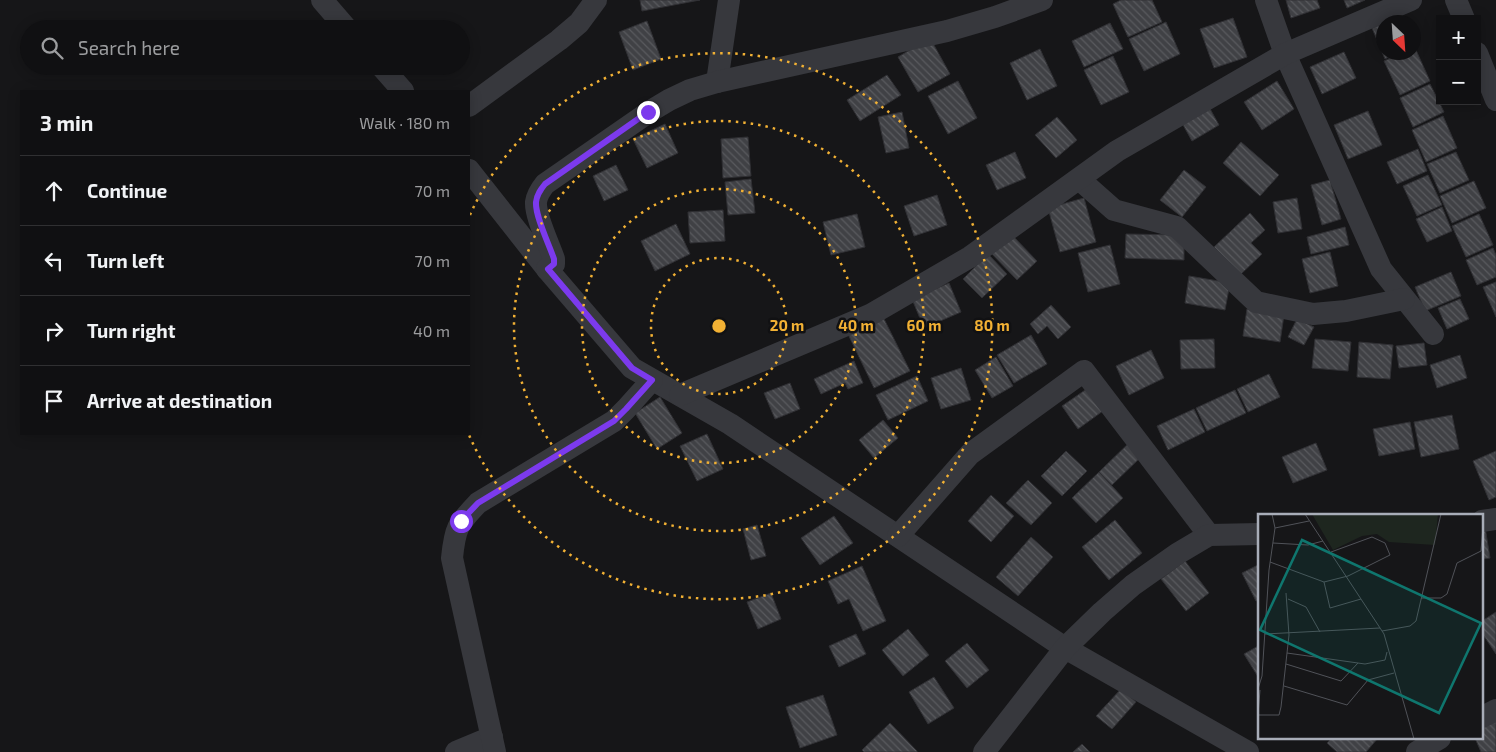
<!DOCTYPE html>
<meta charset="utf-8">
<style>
body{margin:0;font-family:"Exo 2",sans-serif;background:#1e1e20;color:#f1f3f6}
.controls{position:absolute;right:15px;top:15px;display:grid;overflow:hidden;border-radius:0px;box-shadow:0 2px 12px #0003}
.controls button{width:45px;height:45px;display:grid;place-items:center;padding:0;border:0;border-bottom:1px solid #303032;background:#101012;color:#f1f3f6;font:25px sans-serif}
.compass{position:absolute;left:1376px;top:15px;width:45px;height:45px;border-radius:50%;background:#101012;box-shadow:0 2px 12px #0003;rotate:155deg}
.stop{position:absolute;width:15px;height:15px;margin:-11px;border:4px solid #7c3aed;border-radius:50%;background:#fff}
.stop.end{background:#7c3aed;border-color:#fff;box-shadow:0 1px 5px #0008}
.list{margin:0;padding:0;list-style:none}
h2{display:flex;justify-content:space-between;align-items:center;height:65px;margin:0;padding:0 20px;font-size:21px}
h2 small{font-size:16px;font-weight:400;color:#9c9d9f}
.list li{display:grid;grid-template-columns:32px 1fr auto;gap:15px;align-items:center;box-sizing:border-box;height:70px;padding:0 20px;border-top:1px solid #303032}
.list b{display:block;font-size:19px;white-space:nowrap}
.list em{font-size:16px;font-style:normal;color:#9c9d9f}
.icon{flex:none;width:28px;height:28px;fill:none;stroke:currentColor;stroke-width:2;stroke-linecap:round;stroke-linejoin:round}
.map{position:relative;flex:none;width:1496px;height:752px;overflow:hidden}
.search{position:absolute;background:#101012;box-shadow:0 2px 12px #0003;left:20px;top:20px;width:450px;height:55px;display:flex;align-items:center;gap:12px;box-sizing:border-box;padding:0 18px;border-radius:28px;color:#9c9d9f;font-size:19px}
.panel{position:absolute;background:#101012;box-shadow:0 2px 12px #0003;left:20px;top:90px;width:450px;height:345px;border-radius:0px}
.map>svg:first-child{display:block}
.building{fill:url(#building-back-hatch);stroke:#303034}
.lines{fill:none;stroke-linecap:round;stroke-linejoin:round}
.minor{stroke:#37383d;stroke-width:22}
.route{stroke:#7c3aed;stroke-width:6}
.ring{fill:none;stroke:#f2b134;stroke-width:2.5;stroke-dasharray:2.5 5}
.inset-road{fill:none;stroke:#505258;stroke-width:1}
.view{fill:#0f766e;fill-opacity:0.15;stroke:#0f766e;stroke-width:2.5}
.inset-edge{fill:none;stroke:#a8adb8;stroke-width:2.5}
.centre{fill:#f2b134;stroke:#111113;stroke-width:2.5}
.ring-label{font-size:15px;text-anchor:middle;font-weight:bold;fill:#f2b134;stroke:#111113;stroke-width:5;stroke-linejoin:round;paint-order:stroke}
</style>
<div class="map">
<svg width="1496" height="752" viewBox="0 0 1496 752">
<defs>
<pattern id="building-back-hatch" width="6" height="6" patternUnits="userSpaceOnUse" patternTransform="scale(1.25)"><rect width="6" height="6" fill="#404145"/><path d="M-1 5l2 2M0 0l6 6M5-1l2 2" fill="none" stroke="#595a5e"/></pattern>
</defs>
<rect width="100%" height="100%" fill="#161618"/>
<g class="building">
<polygon points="640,0 700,0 642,11"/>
<polygon points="1121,0 1152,0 1162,22 1128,37 1113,4"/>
<polygon points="1286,0 1317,0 1320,8 1291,18"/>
<polygon points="1344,0 1365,0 1347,8"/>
<polygon points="1402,14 1405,22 1384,22"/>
<polygon points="1233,18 1247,57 1214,68 1200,29"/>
<polygon points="647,21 661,59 633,70 619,32"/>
<polygon points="1166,22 1180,54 1144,71 1129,39"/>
<polygon points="1110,23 1123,49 1084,67 1072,41"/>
<polygon points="1384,23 1384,52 1398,52 1385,59 1372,28"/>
<polygon points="930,38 950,74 918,92 898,57"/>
<polygon points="1414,48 1415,48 1430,81 1400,95 1384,61 1404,52 1414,52"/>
<polygon points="1040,49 1057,86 1027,100 1010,63"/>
<polygon points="1344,52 1356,78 1322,94 1310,67"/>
<polygon points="1113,56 1129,92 1101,105 1084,70"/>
<polygon points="887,75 901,95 860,121 847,100"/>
<polygon points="958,81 977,118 948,134 928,96"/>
<polygon points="1277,81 1294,109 1262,130 1244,102"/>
<polygon points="1430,84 1444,112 1413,127 1400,98"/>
<polygon points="1209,107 1219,125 1192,141 1182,123"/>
<polygon points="1368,111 1382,145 1348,159 1334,125"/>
<polygon points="902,112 909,148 886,153 878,117"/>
<polygon points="1443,116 1457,148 1426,162 1412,130"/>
<polygon points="1057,117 1077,140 1056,158 1035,135"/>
<polygon points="665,124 678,153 647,168 633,139"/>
<polygon points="748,137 751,176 723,178 721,139"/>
<polygon points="1241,142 1279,175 1260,196 1223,163"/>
<polygon points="1418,149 1427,171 1397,184 1387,162"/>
<polygon points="1015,152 1026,178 997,190 986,165"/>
<polygon points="1456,152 1469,180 1440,193 1427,164"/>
<polygon points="616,165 628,190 604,201 593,176"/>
<polygon points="1184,170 1206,187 1182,217 1160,200"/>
<polygon points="1428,175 1442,205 1417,216 1403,186"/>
<polygon points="751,179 755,213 728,215 725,182"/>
<polygon points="1330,180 1341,219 1322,225 1311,185"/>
<polygon points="1474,181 1486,208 1452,223 1440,196"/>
<polygon points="937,195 947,225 914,236 904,206"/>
<polygon points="1084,198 1096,242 1060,252 1048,208"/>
<polygon points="1297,198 1302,229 1278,233 1273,202"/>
<polygon points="1442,207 1452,231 1427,242 1416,219"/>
<polygon points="723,210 725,241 690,243 688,212"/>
<polygon points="1250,213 1265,230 1251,243 1262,254 1240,275 1214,247"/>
<polygon points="857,214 865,247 831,255 823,222"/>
<polygon points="1479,214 1493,245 1466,257 1452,226"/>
<polygon points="676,224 690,254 655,271 641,241"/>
<polygon points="1345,227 1349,245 1311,254 1307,237"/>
<polygon points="1010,233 1037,261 1017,280 990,252"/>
<polygon points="1126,234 1184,235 1184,260 1125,258"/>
<polygon points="1110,245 1120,284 1088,292 1078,253"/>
<polygon points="1493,248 1496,255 1496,277 1477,285 1466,260"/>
<polygon points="1330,252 1338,286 1310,293 1302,259"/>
<polygon points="988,254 1007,274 982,298 963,279"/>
<polygon points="1451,272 1461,296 1425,311 1415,287"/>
<polygon points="1189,276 1230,283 1225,310 1185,303"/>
<polygon points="1496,282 1496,317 1483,287"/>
<polygon points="949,283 961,312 924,328 912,299"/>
<polygon points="1460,299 1469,319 1447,329 1438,308"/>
<polygon points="1051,305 1071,327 1058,339 1047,326 1038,334 1030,324"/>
<polygon points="1247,309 1284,315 1280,342 1243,336"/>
<polygon points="882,315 910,371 874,388 847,332"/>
<polygon points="1297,319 1314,327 1304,345 1288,337"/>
<polygon points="1031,335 1047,364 1014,383 997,355"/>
<polygon points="1214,339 1215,368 1181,369 1180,340"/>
<polygon points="1315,339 1351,342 1348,371 1312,368"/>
<polygon points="1359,342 1393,345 1390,379 1357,377"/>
<polygon points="1424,343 1427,365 1399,368 1396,346"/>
<polygon points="1151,350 1164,378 1129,395 1116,366"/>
<polygon points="1460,355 1467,378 1437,388 1430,365"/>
<polygon points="996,357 1013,386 992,398 975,370"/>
<polygon points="854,361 863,383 848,389 845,383 821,394 814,379"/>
<polygon points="961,368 971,400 941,409 931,378"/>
<polygon points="1269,374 1280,397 1248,412 1237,389"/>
<polygon points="917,376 928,401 888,420 876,395"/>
<polygon points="790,383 800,409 775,419 764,393"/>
<polygon points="1091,386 1107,408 1078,429 1062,406"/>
<polygon points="1235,390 1246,413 1207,431 1196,408"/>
<polygon points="660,397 682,433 657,449 635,413"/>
<polygon points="1194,409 1205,432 1168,450 1157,426"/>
<polygon points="1452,415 1459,449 1421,457 1414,422"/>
<polygon points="883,420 898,438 874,458 859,440"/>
<polygon points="1410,422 1415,449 1379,456 1373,429"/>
<polygon points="707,434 723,469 697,481 680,446"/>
<polygon points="1132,440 1145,453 1112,485 1099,472"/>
<polygon points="1316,443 1327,470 1293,483 1282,457"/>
<polygon points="1066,451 1087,471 1062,496 1041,476"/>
<polygon points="1496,451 1496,497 1489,500 1473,461"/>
<polygon points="1099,472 1123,498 1096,523 1072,498"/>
<polygon points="1028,480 1052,503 1031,525 1006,503"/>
<polygon points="991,495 1014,516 991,542 968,521"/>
<polygon points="834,516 853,543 820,565 801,538"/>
<polygon points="1115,520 1142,553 1109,580 1082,547"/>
<polygon points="757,525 766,556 751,560 743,529"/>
<polygon points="1485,527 1490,558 1482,559 1482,528"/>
<polygon points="1031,537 1053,557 1018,596 996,577"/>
<polygon points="1185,561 1209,593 1186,611 1161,579"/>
<polygon points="1260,564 1260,599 1256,601 1242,573"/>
<polygon points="862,566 886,621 863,631 849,599 838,604 828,581"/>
<polygon points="771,593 781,619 758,629 747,602"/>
<polygon points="1496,612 1496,654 1482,633 1482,621"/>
<polygon points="908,629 929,655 903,676 882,650"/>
<polygon points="856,634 866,654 839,667 829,646"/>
<polygon points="967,643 989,670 967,688 945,661"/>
<polygon points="1260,645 1260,680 1244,654"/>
<polygon points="934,677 954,708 928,724 909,692"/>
<polygon points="1121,689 1136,702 1112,729 1096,716"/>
<polygon points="823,695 837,735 800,748 786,707"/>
<polygon points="1496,718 1496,752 1481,752 1475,738 1482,738 1482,724"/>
<polygon points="890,723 917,751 917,752 864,752 862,750"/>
<polygon points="1332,738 1378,738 1366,752 1337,752 1327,743"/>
<polygon points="1082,744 1090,752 1073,752"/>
</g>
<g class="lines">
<g class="minor">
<polyline points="322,0 347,29"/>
<polyline points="1266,0 1285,54 1381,269 1433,334"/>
<polyline points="1456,0 1464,19"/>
<polyline points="1477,53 1496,100"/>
<polyline points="381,66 403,91"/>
<polyline points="717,82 729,0"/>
<polyline points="469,106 559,40 579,23 596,0"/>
<polyline points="469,170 547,269 632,368 730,424 1065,648 1248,752"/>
<polyline points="1079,179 1114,210 1177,227 1256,302 1313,314 1346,311 1404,299"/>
<path d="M547,269l7,-5v-5c-5,-15 -19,-43 -18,-57 1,-7 5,-13 9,-18l104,-72 20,-12 21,-10 27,-8 230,-51 48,-14 47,-17"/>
<polyline points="680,395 870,315 970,257 1117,151 1285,54 1411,0"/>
<polyline points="1482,521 1496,519"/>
<polyline points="898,536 970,454 1084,371 1209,535"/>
<polyline points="1482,717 1496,710"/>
<polyline points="456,752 492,737"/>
<path d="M495,752l-43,-194c3,-30 5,-33 26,-55l136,-82 12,-12 26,-29"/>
<polyline points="984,752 1065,648 1102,612 1133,585 1177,554 1209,535 1260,534"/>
<polyline points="1417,752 1440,738"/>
</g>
</g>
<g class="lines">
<path class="route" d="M461,521l17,-18 136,-82 12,-12 26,-29 -20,-12 -84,-99 6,-5v-5c-5,-15 -19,-43 -18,-57 1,-8 5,-13 9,-18l103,-72"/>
</g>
<g class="ring">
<circle cx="719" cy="326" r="68"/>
<circle cx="719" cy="326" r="137"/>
<circle cx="719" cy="326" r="205"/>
<path d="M470 215A273 273 0 1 1 469 435"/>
</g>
<g transform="translate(1258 514)">
<rect width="225" height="225" fill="#161618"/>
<path d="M54,0h126l-3,31 -46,-3 -12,-8 -15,2 -29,14z" fill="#1e261f"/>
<path class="inset-road" d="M47,0l79,120 30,105M17,14l34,-7M15,29l35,2 15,-4M12,48l54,20 24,-6 42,-21 -5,-12 -13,-6 -41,15M66,68l6,26 31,-9M163,84h20l6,-4 10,-31 24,-12 2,-25M30,85l18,8 14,25M124,117l28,-5 6,-5 25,-107M7,120l115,-6M29,139l78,11 20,-4 2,-8M28,150l55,17 17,-18M26,172l63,19 21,-25 26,-7M0,175l4,-13 7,-106 6,-42 -3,-14M0,201l2,-25M1,201h20l2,-8 8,-72 -3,-42"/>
<path class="view" d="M44,26l179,83 -42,90 -179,-83z"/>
<rect width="225" height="225" class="inset-edge"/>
</g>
<circle cx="719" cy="326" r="8" class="centre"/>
<g class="ring-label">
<text x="787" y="331">20 m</text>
<text x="856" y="331">40 m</text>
<text x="924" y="331">60 m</text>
<text x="992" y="331">80 m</text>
</g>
</svg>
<div class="controls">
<button>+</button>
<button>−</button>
</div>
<svg class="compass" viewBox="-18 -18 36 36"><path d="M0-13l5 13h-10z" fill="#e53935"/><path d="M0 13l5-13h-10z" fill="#9c9d9f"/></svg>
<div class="stop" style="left:461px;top:521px"></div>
<div class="stop end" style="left:648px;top:112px"></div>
<div class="search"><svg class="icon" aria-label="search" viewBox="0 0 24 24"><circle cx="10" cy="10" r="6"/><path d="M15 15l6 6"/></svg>Search here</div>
<section class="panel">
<h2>3 min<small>Walk · 180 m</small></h2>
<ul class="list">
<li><svg class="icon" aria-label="ahead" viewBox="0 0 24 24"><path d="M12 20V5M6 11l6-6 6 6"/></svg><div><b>Continue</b></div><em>70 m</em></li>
<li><svg class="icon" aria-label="left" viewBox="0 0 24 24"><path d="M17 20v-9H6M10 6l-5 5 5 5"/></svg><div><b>Turn left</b></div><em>70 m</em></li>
<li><svg class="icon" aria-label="right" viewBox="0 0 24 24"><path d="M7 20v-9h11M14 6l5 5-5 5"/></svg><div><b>Turn right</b></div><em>40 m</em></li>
<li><svg class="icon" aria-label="arrive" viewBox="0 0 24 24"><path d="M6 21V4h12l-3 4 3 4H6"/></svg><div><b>Arrive at destination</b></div></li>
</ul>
</section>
</div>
